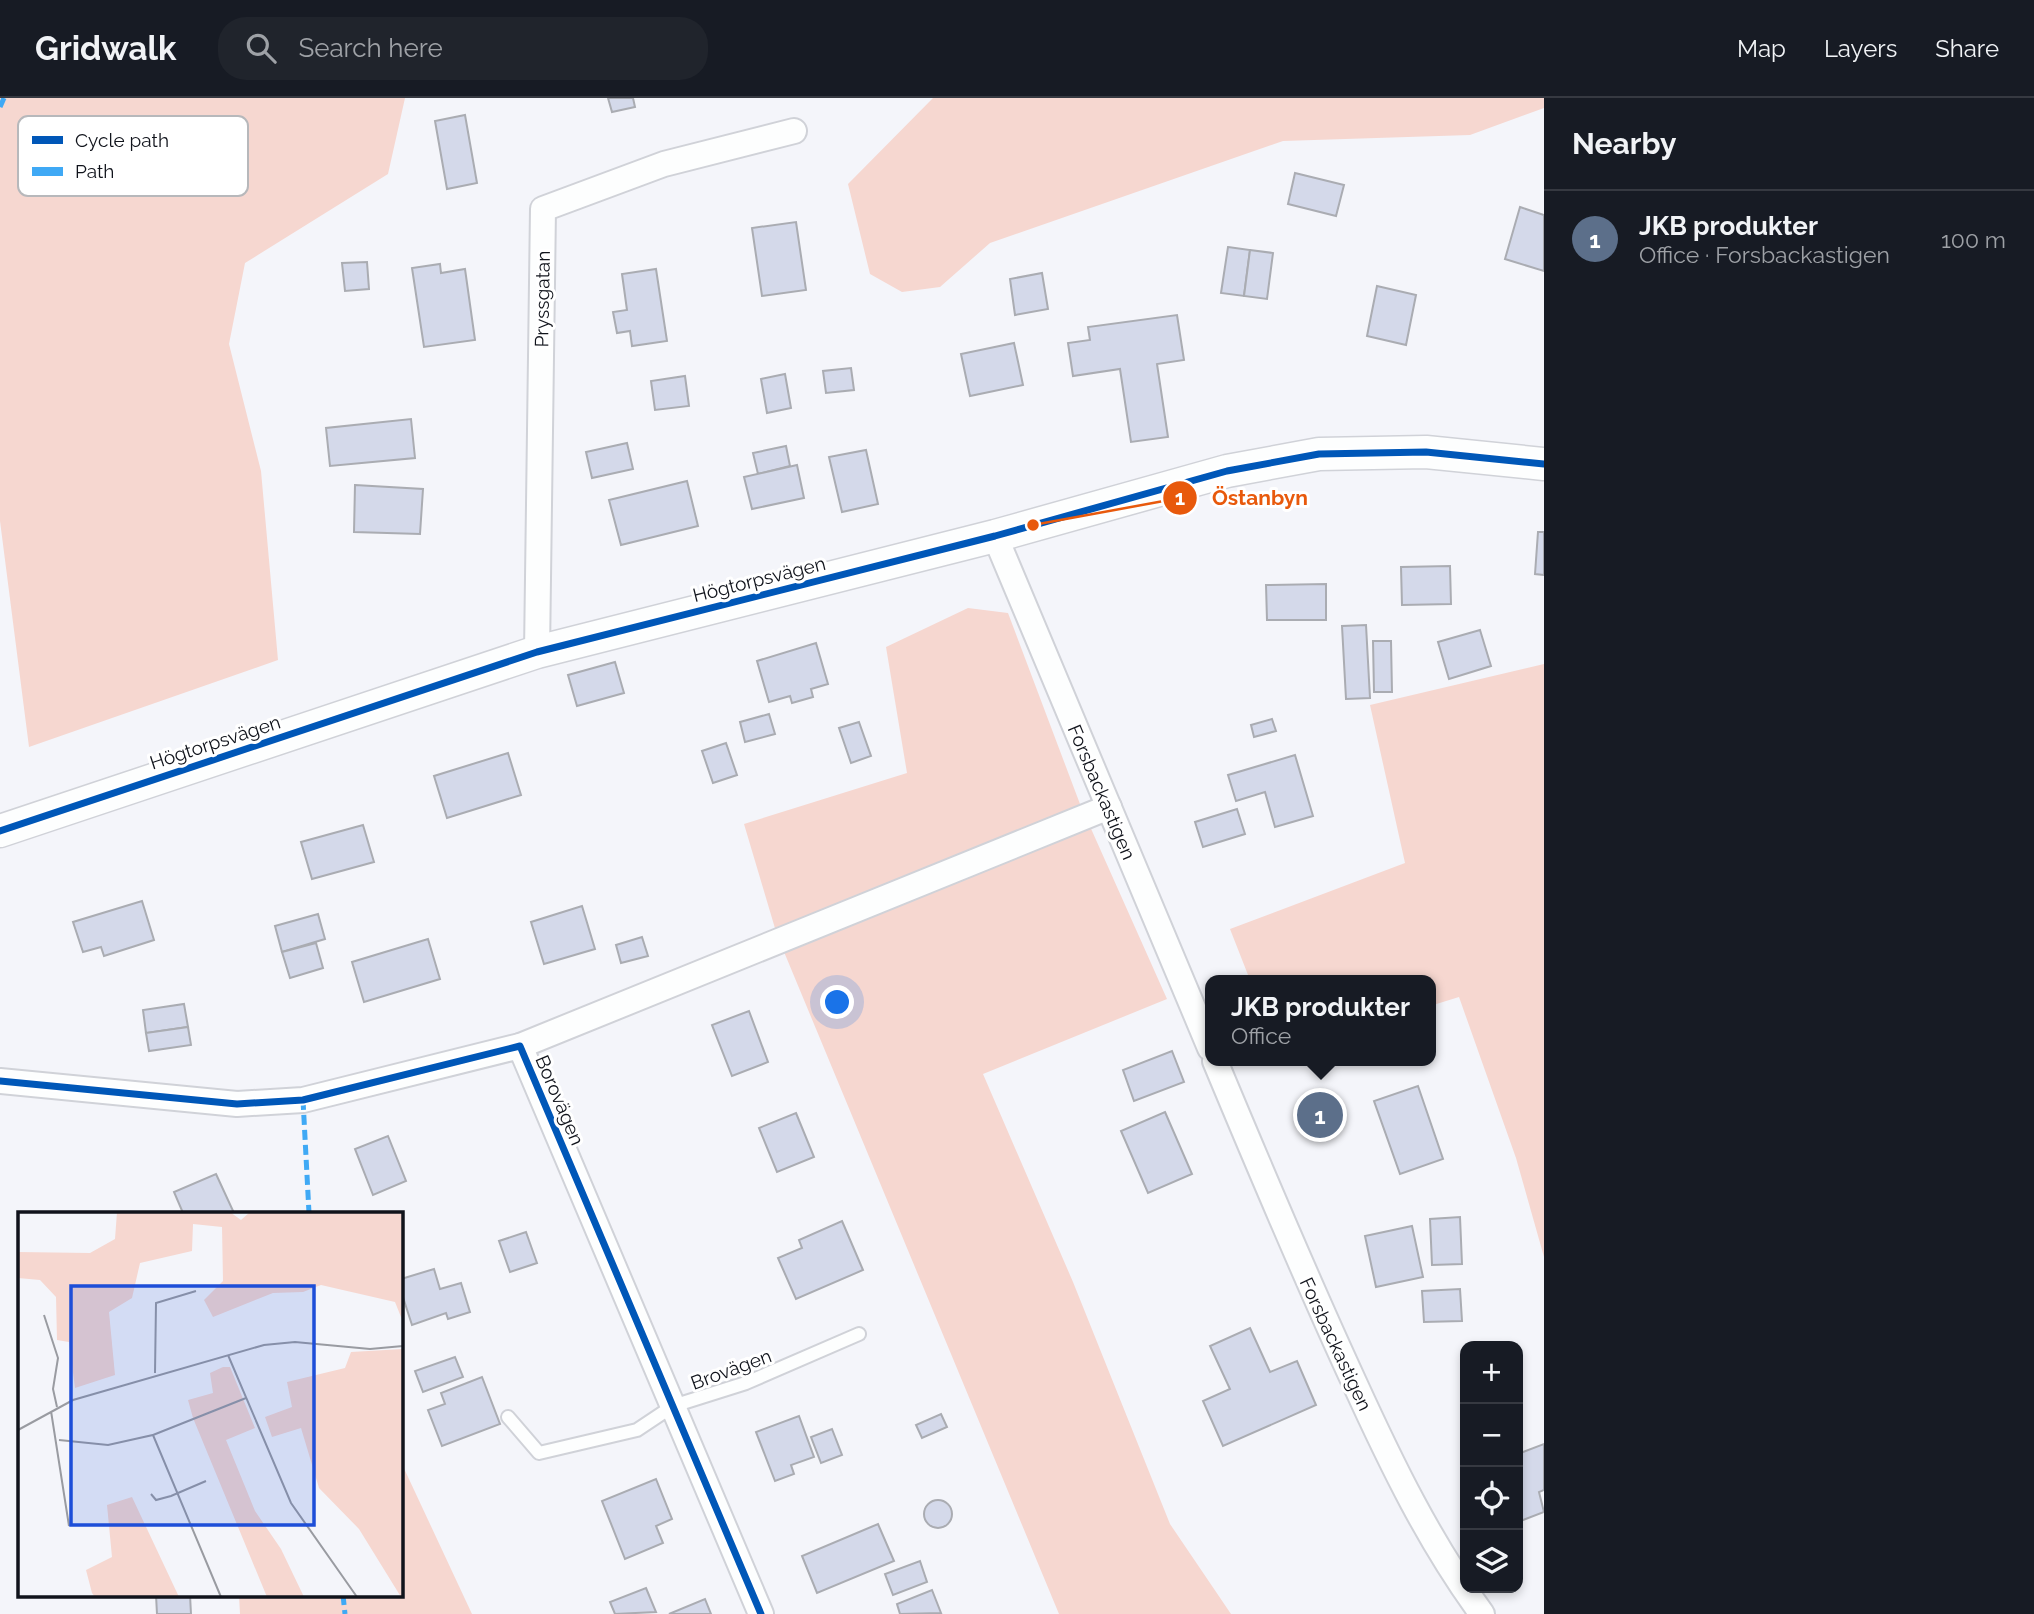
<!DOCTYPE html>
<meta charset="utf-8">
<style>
body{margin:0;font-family:Raleway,sans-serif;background:#20242c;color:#f1f3f6}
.controls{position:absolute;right:21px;bottom:21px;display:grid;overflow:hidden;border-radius:14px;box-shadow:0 4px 10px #0003}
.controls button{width:63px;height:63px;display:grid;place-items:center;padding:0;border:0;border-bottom:2px solid #363941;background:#171b24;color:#f1f3f6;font:35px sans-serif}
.you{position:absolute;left:838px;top:905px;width:24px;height:24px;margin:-18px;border:5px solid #fff;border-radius:50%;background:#1a73e8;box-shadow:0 0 0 10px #1a73e833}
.badge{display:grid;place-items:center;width:46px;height:46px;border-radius:50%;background:#0b8043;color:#fff;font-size:23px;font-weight:700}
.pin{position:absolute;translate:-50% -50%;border:4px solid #fff;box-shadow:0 2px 7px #0006}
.popup{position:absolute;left:1205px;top:877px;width:231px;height:91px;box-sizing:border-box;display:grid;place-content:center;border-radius:14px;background:#171b24;filter:drop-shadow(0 2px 5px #0005);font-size:23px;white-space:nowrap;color:#9ea1a6}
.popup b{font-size:26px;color:#f1f3f6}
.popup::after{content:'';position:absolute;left:50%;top:100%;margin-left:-14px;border:14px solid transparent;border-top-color:#171b24}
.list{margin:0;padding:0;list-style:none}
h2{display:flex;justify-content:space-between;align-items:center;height:91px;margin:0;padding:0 28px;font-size:30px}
h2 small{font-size:23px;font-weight:400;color:#9ea1a6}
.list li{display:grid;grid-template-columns:46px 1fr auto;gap:21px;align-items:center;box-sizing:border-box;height:98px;padding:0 28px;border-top:2px solid #363941}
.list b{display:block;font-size:26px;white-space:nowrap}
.list p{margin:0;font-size:23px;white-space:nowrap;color:#9ea1a6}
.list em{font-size:23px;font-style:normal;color:#9ea1a6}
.icon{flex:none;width:38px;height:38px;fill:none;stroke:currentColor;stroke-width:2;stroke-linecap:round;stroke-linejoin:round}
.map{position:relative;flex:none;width:1544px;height:1516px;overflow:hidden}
header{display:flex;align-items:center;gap:42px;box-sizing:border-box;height:98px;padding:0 35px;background:#171b24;border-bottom:2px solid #363941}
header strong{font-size:33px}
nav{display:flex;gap:38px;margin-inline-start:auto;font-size:24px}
.search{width:490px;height:63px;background:#20242c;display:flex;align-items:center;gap:18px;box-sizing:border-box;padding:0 24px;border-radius:28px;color:#9ea1a6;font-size:26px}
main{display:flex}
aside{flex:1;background:#171b24}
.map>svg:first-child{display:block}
.green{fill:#f6d7d0}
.building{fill:#d4d9ea;stroke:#aaacb2;stroke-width:2}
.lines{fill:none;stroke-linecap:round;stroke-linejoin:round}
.service-casing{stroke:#d0d2d8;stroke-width:16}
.minor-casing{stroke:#d0d2d8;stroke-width:28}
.tertiary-casing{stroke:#d0d2d8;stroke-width:35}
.service{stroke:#fdfefe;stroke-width:12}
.minor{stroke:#fdfefe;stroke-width:24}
.tertiary{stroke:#fdfefe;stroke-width:32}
.quiet{stroke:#3fa9f5;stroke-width:5;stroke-dasharray:10 5;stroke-linecap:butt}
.cycleway-casing{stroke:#fff;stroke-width:11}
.cycleway{stroke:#0057b8;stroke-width:7}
.labels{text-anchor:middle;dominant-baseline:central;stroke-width:6;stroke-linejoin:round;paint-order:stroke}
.street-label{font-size:19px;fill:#10131b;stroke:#fff}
.inset-road{fill:none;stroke:#999ba1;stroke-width:2}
.view{fill:#1d4ed8;fill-opacity:0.15;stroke:#1d4ed8;stroke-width:3.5}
.inset-edge{fill:none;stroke:#10131b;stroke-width:3.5}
.key{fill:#fff;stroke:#b7b8bb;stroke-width:2}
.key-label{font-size:19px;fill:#10131b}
.leader{fill:none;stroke:#e8590c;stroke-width:2.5}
.callout-dot{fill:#e8590c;stroke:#fff;stroke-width:2.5}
.mark-label{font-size:21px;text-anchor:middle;font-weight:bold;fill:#fff}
.callout-label{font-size:21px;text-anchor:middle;font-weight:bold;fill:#e8590c;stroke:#fff;stroke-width:6;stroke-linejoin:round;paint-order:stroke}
</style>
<header>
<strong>Gridwalk</strong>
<div class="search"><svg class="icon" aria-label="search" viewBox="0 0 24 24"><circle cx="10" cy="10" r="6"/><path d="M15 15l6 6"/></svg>Search here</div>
<nav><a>Map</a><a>Layers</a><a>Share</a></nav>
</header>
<main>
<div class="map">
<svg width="1544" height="1516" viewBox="0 0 1544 1516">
<rect width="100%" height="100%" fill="#f4f5fa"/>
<g class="green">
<polygon points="0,0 405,0 388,76 245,165 229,246 261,373 278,562 29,649 0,423"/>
<polygon points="933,0 1544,0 1544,10 1470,37 1283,43 990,145 940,189 902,194 870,176 848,86"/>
<polygon points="968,510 1008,515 1080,706 1167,901 983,976 1073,1184 1170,1426 1231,1516 1059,1516 777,837 744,726 907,675 886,549"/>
<polygon points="1544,566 1544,1159 1516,1060 1459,899 1430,908 1430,882 1250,882 1230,831 1405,765 1370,607"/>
<polygon points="401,1364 472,1516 240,1516 239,1497 401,1497"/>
</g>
<g class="building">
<polygon points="608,0 633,0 635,9 612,14"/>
<polygon points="465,17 477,85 447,91 435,23"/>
<polygon points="1295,75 1344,87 1336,118 1288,106"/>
<polygon points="1520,109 1544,117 1544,173 1505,161"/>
<polygon points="796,124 806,192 762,198 752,130"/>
<polygon points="1228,149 1250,152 1244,198 1221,195"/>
<polygon points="1250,152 1273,155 1267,201 1244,198"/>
<polygon points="367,164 369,191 345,193 342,165"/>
<polygon points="440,166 441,175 465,171 475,242 424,249 412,170"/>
<polygon points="656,171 667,243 632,248 630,233 617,235 613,214 627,212 622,176"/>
<polygon points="1042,175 1048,211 1015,217 1010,181"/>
<polygon points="1377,188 1416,197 1406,247 1367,238"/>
<polygon points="1177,217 1184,262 1157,266 1168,339 1131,344 1120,271 1073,278 1068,245 1090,242 1088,229"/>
<polygon points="1014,245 1023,287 970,298 961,256"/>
<polygon points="851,270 854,292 826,295 823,273"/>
<polygon points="785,276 791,310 767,315 761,281"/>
<polygon points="685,278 689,308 655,312 651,283"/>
<polygon points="411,321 415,360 330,368 326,330"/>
<polygon points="627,345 633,371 592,380 586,354"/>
<polygon points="786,348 790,368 758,376 753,355"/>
<polygon points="866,352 878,406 842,414 829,359"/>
<polygon points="797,367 804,400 752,411 744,379"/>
<polygon points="687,383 698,428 621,447 609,402"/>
<polygon points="355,387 423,391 420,436 354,434"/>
<polygon points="1538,434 1544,434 1544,477 1535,476"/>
<polygon points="1450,468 1451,506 1402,507 1401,469"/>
<polygon points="1326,486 1326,522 1267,522 1266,487"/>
<polygon points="1366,527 1370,600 1346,601 1342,528"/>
<polygon points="1480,532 1491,568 1449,581 1438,544"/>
<polygon points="1373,543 1391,543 1392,594 1374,594"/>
<polygon points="816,545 828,586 811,591 813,599 792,605 790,598 769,604 757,563"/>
<polygon points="615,564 624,595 577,608 568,577"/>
<polygon points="769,616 775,636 745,644 740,624"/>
<polygon points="1272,621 1276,633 1254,639 1251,627"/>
<polygon points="859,624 871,658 851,665 839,630"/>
<polygon points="726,645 737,677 713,685 702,653"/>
<polygon points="508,655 521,697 447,720 434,678"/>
<polygon points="1295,657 1313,718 1275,729 1265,694 1236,703 1228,677"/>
<polygon points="1237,711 1245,736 1203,749 1195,724"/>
<polygon points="363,727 374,764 312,781 301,744"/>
<polygon points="142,803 154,842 104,858 101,849 83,854 73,824"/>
<polygon points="582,808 595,851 544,866 531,824"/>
<polygon points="318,816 325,841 282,854 275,828"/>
<polygon points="642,839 648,858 621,865 616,847"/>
<polygon points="428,841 440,881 364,904 352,864"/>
<polygon points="316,845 323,870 290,880 282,854"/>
<polygon points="184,906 188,929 146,935 143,912"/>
<polygon points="749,913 768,964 732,978 712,927"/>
<polygon points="188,929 191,947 149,953 146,935"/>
<polygon points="1172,953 1184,984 1134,1003 1123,972"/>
<polygon points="1418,988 1443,1061 1400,1076 1374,1003"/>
<polygon points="1333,996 1344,1023 1307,1038 1297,1011"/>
<polygon points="1165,1014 1192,1076 1148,1095 1121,1033"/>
<polygon points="796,1015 814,1059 777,1074 759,1030"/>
<polygon points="388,1038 406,1083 373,1097 355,1051"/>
<polygon points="216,1076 234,1115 183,1115 174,1094"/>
<polygon points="1460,1119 1462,1166 1432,1167 1430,1121"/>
<polygon points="842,1123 863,1172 796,1201 778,1160 802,1150 799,1142"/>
<polygon points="1412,1128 1423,1179 1376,1189 1365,1138"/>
<polygon points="526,1134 537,1165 510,1174 499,1143"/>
<polygon points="434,1171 440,1191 461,1185 470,1214 448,1221 446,1215 412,1227 401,1193 401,1181"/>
<polygon points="1460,1191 1462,1223 1424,1224 1422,1193"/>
<polygon points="1250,1230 1270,1274 1297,1263 1316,1307 1223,1348 1203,1303 1230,1291 1210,1248"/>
<polygon points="455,1259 463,1279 423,1294 415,1273"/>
<polygon points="482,1279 500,1326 442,1348 428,1312 445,1306 441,1295"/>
<polygon points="941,1316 947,1329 922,1340 916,1327"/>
<polygon points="799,1318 814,1359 791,1367 794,1376 775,1383 756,1334"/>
<polygon points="832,1331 842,1357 821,1365 811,1339"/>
<polygon points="1544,1346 1544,1392 1539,1394 1544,1414 1518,1424 1518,1356"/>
<polygon points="656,1381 672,1421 656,1428 663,1445 625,1461 602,1403"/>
<circle cx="938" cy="1416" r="14"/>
<polygon points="878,1426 894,1463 817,1495 802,1458"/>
<polygon points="920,1463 927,1484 893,1497 885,1476"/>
<polygon points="646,1490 656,1514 615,1516 610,1504"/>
<polygon points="932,1492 941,1515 900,1516 897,1506"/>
<polygon points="156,1497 190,1497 191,1516 157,1516"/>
<polygon points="705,1501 711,1516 669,1516"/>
</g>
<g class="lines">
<defs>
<polyline id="service" points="508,1319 539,1355 637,1332 673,1308 746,1285 859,1236"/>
<g id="minor">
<polyline points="995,438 1210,950"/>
<polyline points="537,554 543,111 664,66 794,33"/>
<polyline points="520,948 1109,709"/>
<path d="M1215,963c45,108 90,215 139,321 37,81 75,160 128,232"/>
<polyline points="0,983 237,1006 303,1002 520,948 761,1516"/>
</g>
<polyline id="tertiary" points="0,733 537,554 995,438 1227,373 1319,356 1426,354 1544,366"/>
</defs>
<use href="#service" class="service-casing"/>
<use href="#minor" class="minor-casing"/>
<use href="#tertiary" class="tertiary-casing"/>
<use href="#service" class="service"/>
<use href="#minor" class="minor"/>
<use href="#tertiary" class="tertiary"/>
<g class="quiet">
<polyline points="0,9 4,0"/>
<polyline points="303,1002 309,1115"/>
<polyline points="343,1497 345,1516"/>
</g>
<defs>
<g id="cycleway">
<polyline points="0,733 537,554 995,438 1227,373 1319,356 1426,354 1544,366"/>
<polyline points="0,983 237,1006 303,1002 520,948 761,1516"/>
</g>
</defs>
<use href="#cycleway" class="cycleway-casing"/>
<use href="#cycleway" class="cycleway"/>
</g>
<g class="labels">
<g class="street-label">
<text transform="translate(542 201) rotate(-89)">Pryssgatan</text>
<text transform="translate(759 481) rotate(-14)">Högtorpsvägen</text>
<text transform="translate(215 644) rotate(-18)">Högtorpsvägen</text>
<text transform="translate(1102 694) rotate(67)">Forsbackastigen</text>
<text transform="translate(560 1002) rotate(67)">Borovägen</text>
<text transform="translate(1336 1246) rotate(65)">Forsbackastigen</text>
<text transform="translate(731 1271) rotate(-20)">Brovägen</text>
</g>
</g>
<g transform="translate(18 1114)">
<rect width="385" height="385" fill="#f4f5fa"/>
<path d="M99,0h113l11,8 9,-8h153v110l-8,-20 -74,-17 -18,7 -30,1 -60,24 -9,-17 19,-19 -1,-54 -29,-3 -1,27 -52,12 -8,35 -23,14 6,63 -40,13 -6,-46 -12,-2 -1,-43 -16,-17 -22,-2v-26l72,1 25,-14zM385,137v248h-2l-42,-68 -40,-41 -18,-60 -29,9 -7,-20 27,-10 -5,-25 58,-14 6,-16zM205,155h7l25,61 -29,12 29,71 26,38 23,48h-37l-74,-179 -5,-18 25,-7 -3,-20zM114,285l47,100h-84l-3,-4 -6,-23 26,-13 -5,-52z" fill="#f6d7d0"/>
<path class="inset-road" d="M26,103l14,43 -5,31 4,18M210,143l63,148 66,94M137,161l1,-70 40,-12M33,199l18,115M0,218l55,-30 191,-55 31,-3 75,7 33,-3M135,223l93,-37M41,228l49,5 45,-10 68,162M133,282l5,6 15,-4 35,-15"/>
<path class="view" d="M53,74h243v239h-243z"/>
<rect width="385" height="385" class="inset-edge"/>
</g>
<rect x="18" y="18" width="230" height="80" rx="10" class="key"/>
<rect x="32" y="38" width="31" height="8" fill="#0057b8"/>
<rect x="32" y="69" width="31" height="9" fill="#3fa9f5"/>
<g class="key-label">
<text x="75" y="49">Cycle path</text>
<text x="75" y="80">Path</text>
</g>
<path class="leader" d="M1033 427L1180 400"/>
<g class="callout-dot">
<circle cx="1033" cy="427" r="7"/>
<circle cx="1180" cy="400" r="18"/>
</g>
<g class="mark-label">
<text x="1180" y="407">1</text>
</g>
<g class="callout-label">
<text x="1260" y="407">Östanbyn</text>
</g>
</svg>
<div class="controls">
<button>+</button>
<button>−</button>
<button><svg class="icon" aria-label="locate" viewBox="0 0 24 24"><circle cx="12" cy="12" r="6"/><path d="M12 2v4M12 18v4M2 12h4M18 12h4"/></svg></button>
<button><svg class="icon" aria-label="layers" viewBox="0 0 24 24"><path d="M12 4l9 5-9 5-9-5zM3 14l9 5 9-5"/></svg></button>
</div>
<div class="you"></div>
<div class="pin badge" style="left:1320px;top:1017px;background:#5c6f8a">1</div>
<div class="popup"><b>JKB produkter</b>Office</div>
</div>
<aside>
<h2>Nearby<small></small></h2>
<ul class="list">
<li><span class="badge" style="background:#5c6f8a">1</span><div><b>JKB produkter</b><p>Office · Forsbackastigen</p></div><em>100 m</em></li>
</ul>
</aside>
</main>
